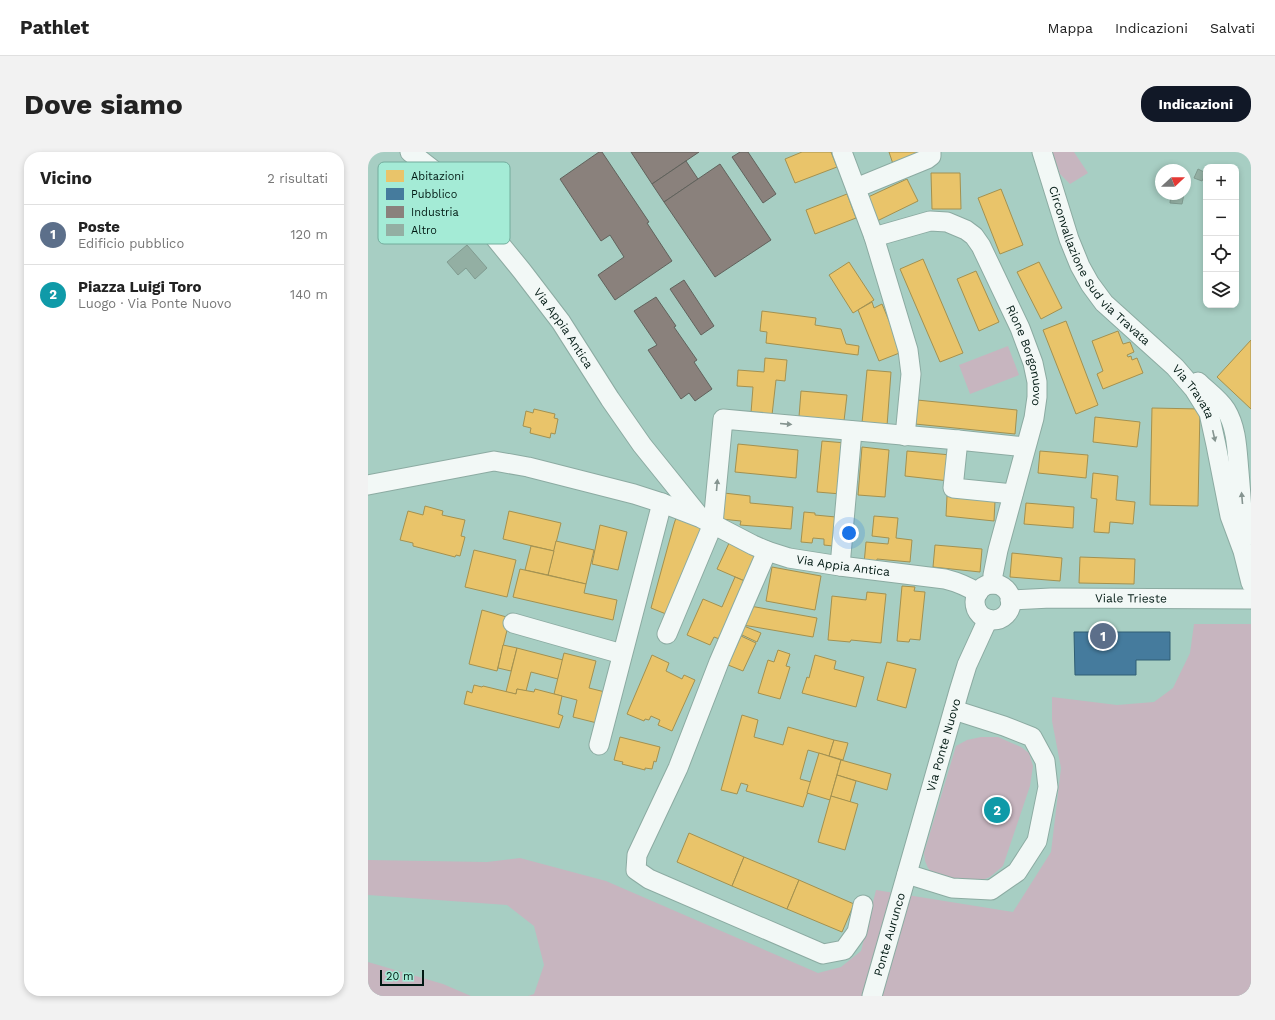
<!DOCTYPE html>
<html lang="it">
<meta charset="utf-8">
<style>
body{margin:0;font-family:"Work Sans",sans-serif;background:#f2f2f2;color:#222}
.controls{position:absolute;right:12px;top:12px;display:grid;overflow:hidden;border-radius:8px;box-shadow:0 2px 6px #0003}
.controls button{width:36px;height:36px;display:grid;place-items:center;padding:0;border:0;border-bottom:1px solid #e0e0e0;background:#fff;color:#222;font:20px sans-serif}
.compass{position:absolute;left:787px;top:12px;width:36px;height:36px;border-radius:50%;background:#fff;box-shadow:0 2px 6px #0003;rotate:68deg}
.scale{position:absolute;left:12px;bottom:10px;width:44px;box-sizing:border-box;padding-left:4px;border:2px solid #001913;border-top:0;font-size:11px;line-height:14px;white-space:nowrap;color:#001913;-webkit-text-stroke:3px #a4ebd6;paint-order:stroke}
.you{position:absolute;left:481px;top:381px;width:14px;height:14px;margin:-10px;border:3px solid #fff;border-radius:50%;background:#1a73e8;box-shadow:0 0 0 6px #1a73e833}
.badge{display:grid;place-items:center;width:26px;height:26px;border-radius:50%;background:#111827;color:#fff;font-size:13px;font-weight:700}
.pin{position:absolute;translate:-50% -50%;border:2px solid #fff;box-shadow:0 1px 4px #0006}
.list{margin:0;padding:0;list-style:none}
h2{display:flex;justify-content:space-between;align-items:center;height:52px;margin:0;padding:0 16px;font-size:17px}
h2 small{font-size:13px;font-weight:400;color:#767676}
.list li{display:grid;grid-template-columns:26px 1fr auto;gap:12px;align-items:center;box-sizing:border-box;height:60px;padding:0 16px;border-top:1px solid #e0e0e0}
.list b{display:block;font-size:15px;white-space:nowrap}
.list p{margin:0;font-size:13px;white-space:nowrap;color:#767676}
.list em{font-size:13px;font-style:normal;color:#767676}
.icon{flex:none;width:22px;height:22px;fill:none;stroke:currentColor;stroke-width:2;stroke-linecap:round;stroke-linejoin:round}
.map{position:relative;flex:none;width:883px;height:844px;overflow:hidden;border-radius:16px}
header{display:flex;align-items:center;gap:24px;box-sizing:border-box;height:56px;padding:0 20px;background:#fff;border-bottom:1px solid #e0e0e0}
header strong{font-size:19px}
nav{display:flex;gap:22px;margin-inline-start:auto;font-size:14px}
.intro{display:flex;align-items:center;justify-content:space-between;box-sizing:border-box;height:96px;padding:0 24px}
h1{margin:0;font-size:28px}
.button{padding:10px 18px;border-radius:16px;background:#111827;color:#fff;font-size:14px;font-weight:700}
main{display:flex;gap:24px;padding:0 24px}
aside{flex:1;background:#fff;border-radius:16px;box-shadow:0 2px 6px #0003}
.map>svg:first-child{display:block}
.green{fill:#c7b5bf}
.homes{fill:#e9c46a;stroke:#a39150}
.public{fill:#457b9d;stroke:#305e74}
.industry{fill:#8a817c;stroke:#61625c}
.building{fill:#93afa3;stroke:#809b90}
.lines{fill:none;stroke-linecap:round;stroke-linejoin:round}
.minor-casing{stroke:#8caba2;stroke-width:21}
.minor{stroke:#f2f8f6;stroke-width:19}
.oneway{fill:#859490}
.labels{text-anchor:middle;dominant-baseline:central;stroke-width:4;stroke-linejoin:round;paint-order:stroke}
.street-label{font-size:12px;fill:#001913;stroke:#a4ebd6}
.key{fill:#a4ebd6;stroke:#73ac9c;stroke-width:1}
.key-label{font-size:11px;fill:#001913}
</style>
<header>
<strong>Pathlet</strong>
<nav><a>Mappa</a><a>Indicazioni</a><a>Salvati</a></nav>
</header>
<div class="intro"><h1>Dove siamo</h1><a class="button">Indicazioni</a></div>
<main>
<aside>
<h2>Vicino<small>2 risultati</small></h2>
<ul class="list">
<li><span class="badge" style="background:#5c6f8a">1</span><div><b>Poste</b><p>Edificio pubblico</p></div><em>120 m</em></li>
<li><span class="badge" style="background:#0f9aa8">2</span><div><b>Piazza Luigi Toro</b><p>Luogo · Via Ponte Nuovo</p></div><em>140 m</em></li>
</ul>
</aside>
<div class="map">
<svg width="883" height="844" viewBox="0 0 883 844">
<rect width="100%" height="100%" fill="#a7cec3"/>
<g class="green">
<polygon points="684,0 706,0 720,21 702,32 692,22"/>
<polygon points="640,194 651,223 602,242 591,213"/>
<polygon points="826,472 883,472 883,844 160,844 166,842 176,813 166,774 139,753 0,743 0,708 119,710 152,706 238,729 450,821 473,815 493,799 508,738 645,760 683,700 693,616 684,569 684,545 749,553 786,550 805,536 822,501"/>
<polygon points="613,585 630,585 653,595 661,601 665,614 662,634 635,714 622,725 604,732 566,723 560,716 557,709 556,701 588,594 599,588"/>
<polygon points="0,810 75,832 103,844 0,844"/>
</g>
<g class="homes">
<polygon points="434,0 463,0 469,15 427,31 417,7"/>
<polygon points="521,0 550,0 551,2 525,12"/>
<polygon points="563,21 592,21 593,57 564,57"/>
<polygon points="539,27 550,49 509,69 498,46"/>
<polygon points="633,37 655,93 632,102 610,46"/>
<polygon points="479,42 488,66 447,82 438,58"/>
<polygon points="555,107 595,201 572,210 532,117"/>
<polygon points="481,110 506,148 485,161 461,123"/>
<polygon points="671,110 694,156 673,167 649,120"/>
<polygon points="608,119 631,170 611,179 589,127"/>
<polygon points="504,150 506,156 514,152 534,200 511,209 490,158"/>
<polygon points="394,159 448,166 447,173 473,177 478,192 491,194 490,203 398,191 399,180 392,179"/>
<polygon points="698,169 730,253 708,262 675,178"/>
<polygon points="750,179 755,192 762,190 766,200 759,203 760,205 763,204 764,208 769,206 775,221 735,237 729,222 735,219 724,189"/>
<polygon points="883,188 883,257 849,225"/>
<polygon points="397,206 419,208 417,229 408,228 404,263 383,261 385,235 369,234 370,218 396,220"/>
<polygon points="499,218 523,220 519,274 494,271"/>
<polygon points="433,239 479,243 476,269 431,265"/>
<polygon points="549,248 649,258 647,282 547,272"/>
<polygon points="784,256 832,257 830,354 782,353"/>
<polygon points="166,257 187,262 186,266 190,267 187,282 183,281 182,286 162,281 163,276 155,274 158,259 165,261"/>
<polygon points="727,265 772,270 769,295 725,290"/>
<polygon points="454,289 478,291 473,342 449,340"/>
<polygon points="370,292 430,298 428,326 367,320"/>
<polygon points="494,295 521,298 517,345 490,343"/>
<polygon points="539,299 583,303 581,329 537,324"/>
<polygon points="672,299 720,303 718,326 670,321"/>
<polygon points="725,321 750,324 748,348 767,350 765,372 742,370 741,381 726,380 729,347 723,346"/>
<polygon points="356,341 382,344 382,351 425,355 423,377 372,373 373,369 353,367"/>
<polygon points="579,344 627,349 626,369 578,364"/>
<polygon points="658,351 706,355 705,376 656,372"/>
<polygon points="57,354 75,359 74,363 97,368 93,384 97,385 92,404 88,403 87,405 45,394 45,391 32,388 40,359 55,363"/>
<polygon points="141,359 193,371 186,399 135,387"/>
<polygon points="436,360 447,361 447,363 468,365 465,394 456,393 456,387 445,386 444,391 433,390"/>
<polygon points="506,364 530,366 528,386 544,388 542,410 509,407 508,413 496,412 498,390 520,392 521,386 504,384"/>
<polygon points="308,366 335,377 298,462 283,456 306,372"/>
<polygon points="232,373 259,380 250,418 224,412"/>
<polygon points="188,389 226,398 218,432 180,423"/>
<polygon points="362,389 391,403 379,430 349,417"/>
<polygon points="567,393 614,397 612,420 565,415"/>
<polygon points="163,394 186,399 180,423 157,418"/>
<polygon points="106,398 148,408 139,445 97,435"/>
<polygon points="644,401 694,406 692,429 642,425"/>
<polygon points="712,405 767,407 766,432 711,431"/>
<polygon points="404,415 453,424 447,458 398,449"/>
<polygon points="152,417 218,432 216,441 249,448 245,468 145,445"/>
<polygon points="367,425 379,430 354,488 346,485 342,493 319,483 335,447 354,455"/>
<polygon points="534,434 547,435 546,439 557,440 552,488 542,487 541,490 529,489"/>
<polygon points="499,440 518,442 513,491 483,488 482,490 460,488 464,444 498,448"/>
<polygon points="382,454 449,466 445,485 375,473"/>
<polygon points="114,458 142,466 129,519 101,512"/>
<polygon points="376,474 393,481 389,490 372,482"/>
<polygon points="373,484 388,491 375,519 360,513"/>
<polygon points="135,493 149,496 143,519 130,516"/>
<polygon points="149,496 195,508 190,527 163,520 158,539 149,537 148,542 138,540"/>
<polygon points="410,498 422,502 418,514 422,515 412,547 390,541 400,508 406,510"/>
<polygon points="196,501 228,509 221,536 241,541 233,572 205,565 209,548 186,542"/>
<polygon points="284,503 301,511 298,519 314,527 316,523 327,528 304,579 290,573 292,568 283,564 281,568 277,567 276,569 259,562"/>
<polygon points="447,503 468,509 466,517 496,525 488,555 434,541 439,525 441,526"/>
<polygon points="519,510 548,517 538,556 509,548"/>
<polygon points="106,533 114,535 115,534 148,542 149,537 166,540 167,537 194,544 190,562 195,564 191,576 96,552 99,539 104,541"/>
<polygon points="374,563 390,568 386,585 415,593 420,575 466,588 461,604 440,598 432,627 443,630 435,655 378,639 380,633 373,631 369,642 353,638"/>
<polygon points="252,585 292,595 288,610 286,609 284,617 277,616 277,618 254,612 255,610 246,608"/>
<polygon points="466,588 480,591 475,608 461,604"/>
<polygon points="451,601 473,608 462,648 439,641"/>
<polygon points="473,608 523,622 519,638 469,623"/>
<polygon points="469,623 488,629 482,650 463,644"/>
<polygon points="463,644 490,652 477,698 450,690"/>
<polygon points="321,681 376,705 364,734 309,710"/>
<polygon points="376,705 431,728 419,757 364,734"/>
<polygon points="431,728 486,752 474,780 419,757"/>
</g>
<polygon class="public" points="706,480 802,480 802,508 768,508 768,523 707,523"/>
<g class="industry">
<polygon points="231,0 234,0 281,70 279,71 304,109 247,148 230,123 256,105 242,83 233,89 192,27"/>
<polygon points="263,0 331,0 284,32"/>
<polygon points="372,0 380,0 408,42 395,51 364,5"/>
<polygon points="318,9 330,27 296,50 284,32"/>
<polygon points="352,12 403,88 347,125 296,50"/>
<polygon points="316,128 346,174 333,183 302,137"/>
<polygon points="288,145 308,174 306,175 329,208 326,210 344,237 327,249 321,241 313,247 280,198 289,193 266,159"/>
</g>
<g class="building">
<polygon points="830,17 838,21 834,29 826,26"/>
<polygon points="803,42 816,42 814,52 802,51"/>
<polygon points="99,93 119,116 107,127 98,116 90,123 79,110"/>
</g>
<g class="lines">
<defs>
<g id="minor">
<path id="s1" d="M42,0l36,28 15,16 61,75 39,51 49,77 32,46 58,72"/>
<polyline points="474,0 506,85 540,198 543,222 537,284"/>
<path id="s2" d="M674,0l27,87 11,27 10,18 14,19 71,64 19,22 15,24 7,32 14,71 13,35 8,32"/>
<polyline points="488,36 559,7 563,4 563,0"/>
<path id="s3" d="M506,85l56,-16 17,1 19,8 8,6 7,10 39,82 13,35 4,19v15l-3,21 -36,132 -5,25v9"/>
<path d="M830,230c9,9 21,17 28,28 11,18 11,41 13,62 2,23 4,45 4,67"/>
<path id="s4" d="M0,333l126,-24 34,6 106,27 28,9 39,15 52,27 14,6 22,7 51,8 105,13c12,3 22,7 33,14"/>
<polyline points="645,342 585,336 590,288 657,295"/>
<polyline points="399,399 351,510 310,616 269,703 268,718 281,727 455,802 476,798 489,780 495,753"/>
<polyline points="472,414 484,279"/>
<circle cx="625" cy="450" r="18"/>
<path id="s5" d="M642,448l41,-2 200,1"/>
<polyline points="145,471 254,502"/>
<polyline points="299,482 345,372 355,267 590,288"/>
<polyline points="231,593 294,351"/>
<polyline points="539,722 584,736 623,738 649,720 669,689 680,635 677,609 664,585 636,574 586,558"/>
<path id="s6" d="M504,844l87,-305 8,-26 21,-46"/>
</g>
</defs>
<use href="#minor" class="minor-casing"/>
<use href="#minor" class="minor"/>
</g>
<defs><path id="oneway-solid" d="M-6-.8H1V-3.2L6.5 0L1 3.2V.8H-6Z"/></defs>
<g class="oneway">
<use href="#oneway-solid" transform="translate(418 272) rotate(5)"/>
<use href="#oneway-solid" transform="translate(846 284) rotate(77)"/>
<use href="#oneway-solid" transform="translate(349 333) rotate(-85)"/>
<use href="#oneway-solid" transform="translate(874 346) rotate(-95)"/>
</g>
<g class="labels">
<g class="street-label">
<text stroke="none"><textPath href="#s2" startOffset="130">Circonvallazione Sud via Travata</textPath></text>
<text stroke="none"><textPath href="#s1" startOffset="235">Via Appia Antica</textPath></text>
<text stroke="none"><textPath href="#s3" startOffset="237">Rione Borgonuovo</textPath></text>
<text stroke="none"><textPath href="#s2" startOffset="291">Via Travata</textPath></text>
<text stroke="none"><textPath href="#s4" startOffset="495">Via Appia Antica</textPath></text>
<text stroke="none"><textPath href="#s5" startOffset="121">Viale Trieste</textPath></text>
<text stroke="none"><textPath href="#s6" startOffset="261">Via Ponte Nuovo</textPath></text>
<text stroke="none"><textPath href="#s6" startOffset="64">Ponte Aurunco</textPath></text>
</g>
</g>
<rect x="10" y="10" width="132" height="82" rx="6" class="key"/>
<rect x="18" y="18" width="18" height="12" fill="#e9c46a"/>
<rect x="18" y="36" width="18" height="12" fill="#457b9d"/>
<rect x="18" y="54" width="18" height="12" fill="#8a817c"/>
<rect x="18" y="72" width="18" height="12" fill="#93afa3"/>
<g class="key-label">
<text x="43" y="28">Abitazioni</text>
<text x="43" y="46">Pubblico</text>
<text x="43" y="64">Industria</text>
<text x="43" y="82">Altro</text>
</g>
</svg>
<div class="controls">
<button>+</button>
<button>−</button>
<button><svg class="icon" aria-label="locate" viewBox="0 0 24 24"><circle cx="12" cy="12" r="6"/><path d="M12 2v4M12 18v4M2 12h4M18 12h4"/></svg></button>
<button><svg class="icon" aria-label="layers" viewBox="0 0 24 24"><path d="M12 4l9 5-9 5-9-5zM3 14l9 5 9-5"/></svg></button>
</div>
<svg class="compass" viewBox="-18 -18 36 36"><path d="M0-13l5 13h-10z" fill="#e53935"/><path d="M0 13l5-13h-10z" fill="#767676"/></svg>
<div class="scale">20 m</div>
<div class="you"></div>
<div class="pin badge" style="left:735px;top:484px;background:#5c6f8a">1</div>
<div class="pin badge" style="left:629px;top:658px;background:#0f9aa8">2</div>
</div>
</main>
